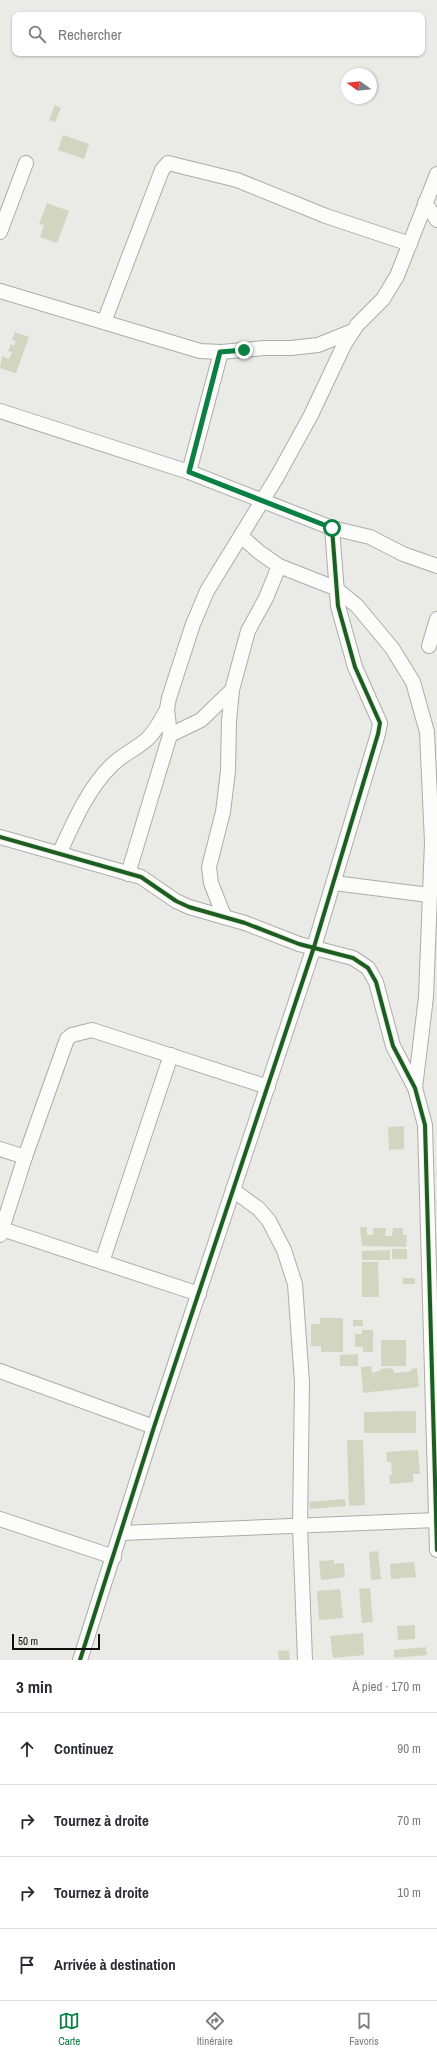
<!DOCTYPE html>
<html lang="fr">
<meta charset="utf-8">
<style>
body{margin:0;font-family:"Archivo Narrow",sans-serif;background:#f7f7f7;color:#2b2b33}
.compass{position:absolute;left:341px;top:68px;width:36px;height:36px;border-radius:50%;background:#fff;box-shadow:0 1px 3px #0004;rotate:285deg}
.scale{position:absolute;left:12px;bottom:10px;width:88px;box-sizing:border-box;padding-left:4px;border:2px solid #0f0f0c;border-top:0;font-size:11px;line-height:14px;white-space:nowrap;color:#0f0f0c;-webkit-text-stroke:3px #ebede4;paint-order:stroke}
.stop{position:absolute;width:12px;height:12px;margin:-9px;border:3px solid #0b8043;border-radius:50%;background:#fff}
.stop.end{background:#0b8043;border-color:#fff;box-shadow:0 1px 4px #0008}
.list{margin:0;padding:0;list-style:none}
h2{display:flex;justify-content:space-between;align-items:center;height:52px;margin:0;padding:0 16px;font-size:17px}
h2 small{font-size:13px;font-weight:400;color:#7c7c81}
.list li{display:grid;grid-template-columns:26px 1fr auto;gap:12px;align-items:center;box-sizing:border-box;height:72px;padding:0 16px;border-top:1px solid #e1e1e2}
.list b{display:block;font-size:15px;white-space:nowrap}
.list em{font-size:13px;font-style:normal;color:#7c7c81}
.icon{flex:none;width:22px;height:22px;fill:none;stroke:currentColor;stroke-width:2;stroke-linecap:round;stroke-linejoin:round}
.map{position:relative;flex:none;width:437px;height:1660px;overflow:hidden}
.search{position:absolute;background:#fff;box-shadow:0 1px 3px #0004;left:12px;right:12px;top:12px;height:44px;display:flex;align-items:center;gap:10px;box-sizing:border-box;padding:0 14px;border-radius:8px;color:#7c7c81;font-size:15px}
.sheet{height:340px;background:#fff}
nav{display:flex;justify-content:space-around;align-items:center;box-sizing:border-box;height:56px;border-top:1px solid #e1e1e2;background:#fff;font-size:11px;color:#7c7c81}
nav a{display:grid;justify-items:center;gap:2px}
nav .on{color:#0b8043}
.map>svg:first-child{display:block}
.building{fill:#d2d5c0}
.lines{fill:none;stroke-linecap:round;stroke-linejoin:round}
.minor-casing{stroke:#acaca9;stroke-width:16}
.minor{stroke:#fcfcfb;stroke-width:14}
.cycleway-casing{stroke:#ebede4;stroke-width:6}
.cycleway{stroke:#1b5e20;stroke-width:4}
.route{stroke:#0b8043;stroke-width:5}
</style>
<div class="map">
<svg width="437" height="1660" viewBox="0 0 437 1660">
<rect width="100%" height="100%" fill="#eaebe6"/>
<g class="building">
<polygon points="55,105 61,108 55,122 49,120"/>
<polygon points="63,135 89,144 84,159 58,150"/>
<polygon points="47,203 69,211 57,243 40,237 44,225 39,224"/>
<polygon points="15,332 29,337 16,373 0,368 2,356 9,359 12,352 8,351 11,344 14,346 16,341 12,340"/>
<polygon points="404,1126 404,1149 389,1150 388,1127"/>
<polygon points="360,1227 367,1227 367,1235 373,1235 373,1228 386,1228 385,1236 392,1236 393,1228 403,1228 403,1235 407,1235 406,1247 362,1246"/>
<rect x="392" y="1249" width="15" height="10"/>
<polygon points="390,1250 390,1260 362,1260 362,1251"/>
<polygon points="362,1262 378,1262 379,1297 362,1297"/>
<rect x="403" y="1278" width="12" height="6"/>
<polygon points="320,1318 343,1318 343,1352 321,1352 321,1346 311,1346 311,1324 320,1324"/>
<rect x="353" y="1320" width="10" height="6"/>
<polygon points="362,1330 373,1330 373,1352 363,1352 363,1347 355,1347 355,1334 362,1334"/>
<rect x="381" y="1340" width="25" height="26"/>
<polygon points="358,1354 358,1366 340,1366 340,1355"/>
<polygon points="371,1366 372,1373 380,1371 380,1369 392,1368 395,1373 407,1372 411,1371 411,1369 417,1368 419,1387 363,1393 361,1367"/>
<polygon points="416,1411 416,1433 364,1433 364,1412"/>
<polygon points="347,1440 363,1440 365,1505 349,1506"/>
<polygon points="418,1450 420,1474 413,1474 413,1482 390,1484 389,1475 392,1475 391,1462 387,1462 386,1452"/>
<polygon points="345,1499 346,1506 310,1509 309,1502"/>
<polygon points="378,1551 381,1579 371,1580 369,1552"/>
<polygon points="334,1560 334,1564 344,1563 345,1577 321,1580 319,1561"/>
<polygon points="414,1562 416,1577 391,1579 390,1564"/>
<polygon points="370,1588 373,1622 362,1623 359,1589"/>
<polygon points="340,1589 343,1618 319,1620 317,1591"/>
<polygon points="415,1625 415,1639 398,1640 397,1626"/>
<polygon points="363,1633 364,1655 333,1658 330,1636"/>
<polygon points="426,1647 427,1655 394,1658 394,1650"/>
<polygon points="289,1650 290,1660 279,1660 278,1651"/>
</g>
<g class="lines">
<defs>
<g id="minor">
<polyline points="425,203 437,220"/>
<polyline points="0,232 26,163"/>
<polyline points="0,291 200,351 221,352 264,348 291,348 318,345 353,331"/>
<polyline points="104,322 162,170 168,163 237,180 326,216 410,244"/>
<polyline points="0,411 189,472 332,528 370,537 403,554 437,566"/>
<polyline points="189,472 221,352"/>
<polyline points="241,536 259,552 279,566 335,588 357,606 392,648 413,682 427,732 432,842 426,997 415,1088"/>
<polyline points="429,646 437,619"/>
<polyline points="170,735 201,720 232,690"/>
<polyline points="0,837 141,877 176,901 189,907 245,923 299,944 353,958 368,968 376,982 393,1046 415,1088 425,1125 437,1550"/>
<path d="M59,854c14,-30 28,-64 51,-87 10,-11 24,-17 35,-26 10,-8 16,-21 22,-32"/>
<polyline points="128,874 170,735 167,709 169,698 193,624 207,591 278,475 311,415 344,345 357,325 383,299 397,276 437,174"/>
<polyline points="334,883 429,895"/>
<polyline points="224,916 211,883 209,867 223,812 228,771 229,721 232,690 248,631 266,598 279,566"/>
<polyline points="0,1149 25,1157"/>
<polyline points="233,1190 259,1209 269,1221 284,1250 295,1284 302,1382 300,1527 305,1660"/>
<polyline points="2,1229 199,1294"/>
<polyline points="0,1235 25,1157 67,1039 72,1035 92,1030 268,1087"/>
<polyline points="102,1262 171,1055"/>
<polyline points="0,1371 154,1427"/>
<polyline points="0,1519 114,1557"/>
<polyline points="121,1533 437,1520"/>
<polyline points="80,1660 154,1427 314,947 378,734 380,723 355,667 338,606 332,528"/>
</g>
</defs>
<use href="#minor" class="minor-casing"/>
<use href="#minor" class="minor"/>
<defs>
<g id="cycleway">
<polyline points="0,837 141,877 176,901 189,907 245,923 299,944 353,958 368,968 376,982 393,1046 415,1088 425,1125 437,1550"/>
<polyline points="80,1660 154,1427 314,947 378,734 380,723 355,667 338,606 332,528"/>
</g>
</defs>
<use href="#cycleway" class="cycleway-casing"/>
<use href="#cycleway" class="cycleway"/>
</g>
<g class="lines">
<polyline class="route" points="244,350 220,352 189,472 332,528"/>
</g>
</svg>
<svg class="compass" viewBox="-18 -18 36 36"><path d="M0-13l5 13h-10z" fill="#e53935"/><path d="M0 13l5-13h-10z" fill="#7c7c81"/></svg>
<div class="scale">50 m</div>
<div class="stop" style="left:332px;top:528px"></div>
<div class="stop end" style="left:244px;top:350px"></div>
<div class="search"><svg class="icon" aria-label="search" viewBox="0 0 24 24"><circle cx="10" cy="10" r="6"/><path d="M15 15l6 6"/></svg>Rechercher</div>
</div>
<section class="sheet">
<h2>3 min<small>À pied · 170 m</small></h2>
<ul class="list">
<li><svg class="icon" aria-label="ahead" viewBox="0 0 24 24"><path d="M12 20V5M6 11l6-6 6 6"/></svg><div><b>Continuez</b></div><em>90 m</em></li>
<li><svg class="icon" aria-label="right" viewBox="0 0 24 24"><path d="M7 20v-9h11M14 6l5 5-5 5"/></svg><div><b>Tournez à droite</b></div><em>70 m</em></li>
<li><svg class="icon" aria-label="right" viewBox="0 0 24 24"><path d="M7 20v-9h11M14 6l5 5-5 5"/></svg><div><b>Tournez à droite</b></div><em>10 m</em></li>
<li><svg class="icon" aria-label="arrive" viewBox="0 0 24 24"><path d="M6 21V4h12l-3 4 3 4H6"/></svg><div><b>Arrivée à destination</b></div></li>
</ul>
</section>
<nav>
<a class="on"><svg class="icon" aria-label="map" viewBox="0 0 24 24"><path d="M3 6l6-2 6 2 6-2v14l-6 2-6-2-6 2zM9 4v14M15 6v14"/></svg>Carte</a>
<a><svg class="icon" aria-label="directions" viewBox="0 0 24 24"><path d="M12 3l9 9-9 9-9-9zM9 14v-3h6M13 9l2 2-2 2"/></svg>Itinéraire</a>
<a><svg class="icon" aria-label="saved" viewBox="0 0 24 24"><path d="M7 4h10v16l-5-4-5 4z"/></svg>Favoris</a>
</nav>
